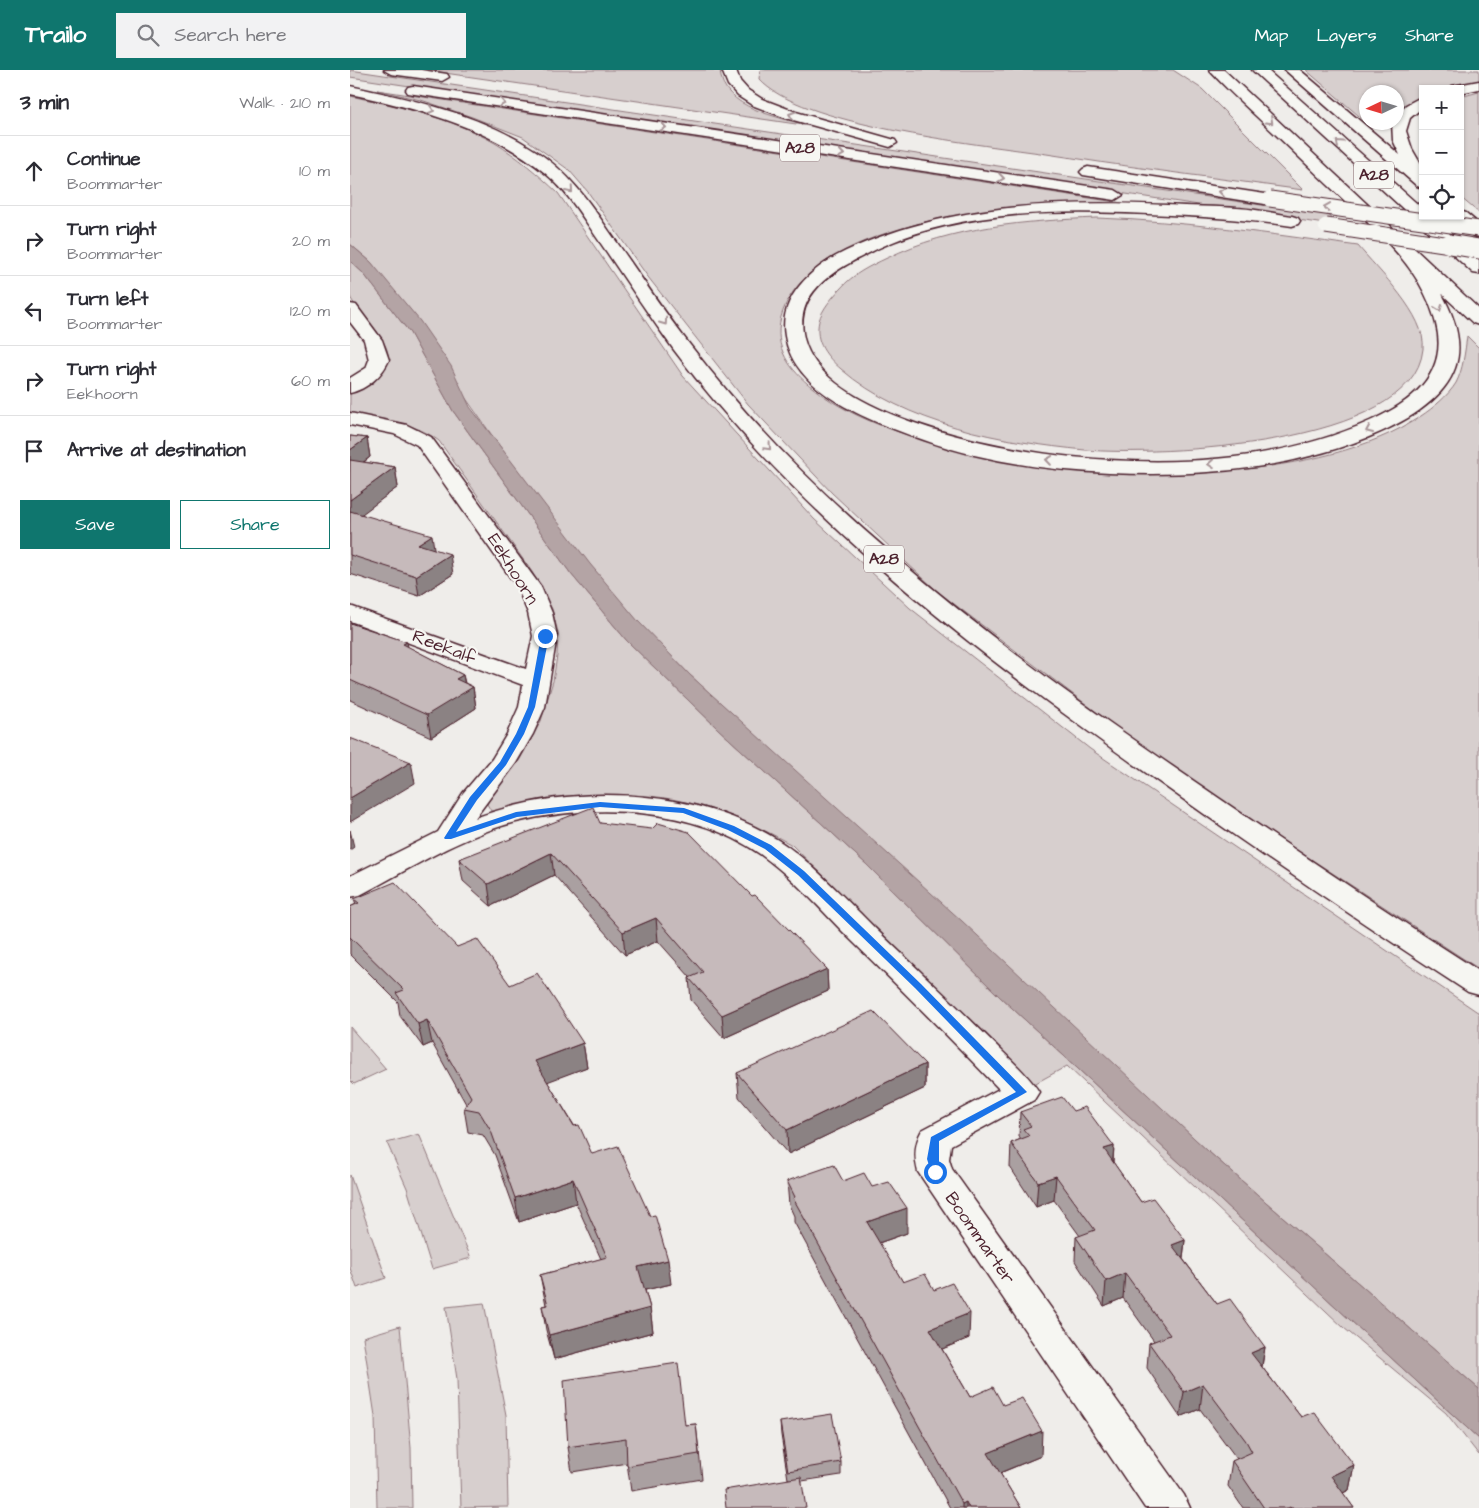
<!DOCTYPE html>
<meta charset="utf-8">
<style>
body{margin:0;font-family:"Architects Daughter",sans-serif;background:#f2f2f3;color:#2b2b33}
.controls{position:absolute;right:15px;top:15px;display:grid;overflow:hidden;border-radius:0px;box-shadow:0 1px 4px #0004}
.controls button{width:45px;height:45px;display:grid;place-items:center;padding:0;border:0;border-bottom:1px solid #e1e1e2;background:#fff;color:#2b2b33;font:25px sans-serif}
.compass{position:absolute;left:1009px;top:15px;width:45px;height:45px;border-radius:50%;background:#fff;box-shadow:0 1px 4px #0004;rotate:266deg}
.stop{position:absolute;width:15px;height:15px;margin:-11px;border:4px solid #1a73e8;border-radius:50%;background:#fff}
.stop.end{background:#1a73e8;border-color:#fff;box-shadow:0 1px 5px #0008}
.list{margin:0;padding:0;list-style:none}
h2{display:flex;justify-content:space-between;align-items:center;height:65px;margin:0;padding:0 20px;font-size:21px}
h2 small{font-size:16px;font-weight:400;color:#7c7c81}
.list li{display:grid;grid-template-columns:32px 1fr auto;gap:15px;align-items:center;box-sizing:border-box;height:70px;padding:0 20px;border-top:1px solid #e1e1e2}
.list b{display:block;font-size:19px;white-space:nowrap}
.list p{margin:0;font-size:16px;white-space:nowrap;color:#7c7c81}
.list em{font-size:16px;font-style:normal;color:#7c7c81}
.actions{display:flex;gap:10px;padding:15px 20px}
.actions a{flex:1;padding:11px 0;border:1px solid #0f766e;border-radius:0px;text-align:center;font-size:18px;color:#0f766e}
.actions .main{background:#0f766e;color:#fff}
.icon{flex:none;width:28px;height:28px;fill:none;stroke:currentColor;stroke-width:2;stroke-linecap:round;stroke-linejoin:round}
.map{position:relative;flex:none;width:1129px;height:1438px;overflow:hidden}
header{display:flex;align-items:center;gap:30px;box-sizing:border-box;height:70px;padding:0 25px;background:#0f766e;color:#fff}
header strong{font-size:24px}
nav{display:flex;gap:28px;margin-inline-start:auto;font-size:18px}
.search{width:350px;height:45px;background:#f2f2f3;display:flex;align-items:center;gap:12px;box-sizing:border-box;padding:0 18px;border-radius:0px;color:#7c7c81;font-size:19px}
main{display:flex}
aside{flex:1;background:#fff}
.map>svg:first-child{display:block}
.green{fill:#d7cfce;stroke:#90777c}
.water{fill:#b4a4a5;stroke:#8a6f74}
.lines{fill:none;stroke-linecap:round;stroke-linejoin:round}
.minor-casing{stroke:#4a1f2b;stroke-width:3}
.highway-casing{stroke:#4a1f2b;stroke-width:3}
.minor{fill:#f6f6f2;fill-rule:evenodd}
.highway{fill:#f6f6f2;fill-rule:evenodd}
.highway-bridge-far1-casing{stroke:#4a1f2b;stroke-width:17;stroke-linecap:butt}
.highway-bridge-casing{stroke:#4a1f2b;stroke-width:21;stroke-linecap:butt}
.highway-bridge-far1{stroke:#f6f6f2;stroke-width:15}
.highway-bridge{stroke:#f6f6f2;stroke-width:19}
.wall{fill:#aaa0a1;stroke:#4a1f2b}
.shaded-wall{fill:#8b8283;stroke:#4a1f2b}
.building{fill:#c6babb;stroke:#4a1f2b}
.oneway{stroke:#a99598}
.route{fill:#1a73e8}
.labels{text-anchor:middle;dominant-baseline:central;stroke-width:4.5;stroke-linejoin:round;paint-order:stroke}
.shield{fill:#f6f6f2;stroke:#7e6067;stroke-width:1}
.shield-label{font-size:16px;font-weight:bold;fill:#4a1f2b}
.street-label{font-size:18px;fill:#4a1f2b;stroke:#f6f6f2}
</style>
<header>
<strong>Trailo</strong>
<div class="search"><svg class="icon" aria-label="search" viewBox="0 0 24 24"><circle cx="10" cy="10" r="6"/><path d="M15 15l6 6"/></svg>Search here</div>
<nav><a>Map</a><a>Layers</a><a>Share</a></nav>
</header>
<main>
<aside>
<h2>3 min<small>Walk · 210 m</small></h2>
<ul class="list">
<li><svg class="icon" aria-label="ahead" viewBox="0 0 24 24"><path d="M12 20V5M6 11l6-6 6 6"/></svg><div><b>Continue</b><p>Boommarter</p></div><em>10 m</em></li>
<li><svg class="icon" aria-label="right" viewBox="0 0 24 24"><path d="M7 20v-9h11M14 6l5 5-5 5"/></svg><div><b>Turn right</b><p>Boommarter</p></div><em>20 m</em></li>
<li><svg class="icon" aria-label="left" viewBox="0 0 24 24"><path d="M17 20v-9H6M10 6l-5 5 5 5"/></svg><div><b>Turn left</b><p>Boommarter</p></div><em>120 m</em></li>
<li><svg class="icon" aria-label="right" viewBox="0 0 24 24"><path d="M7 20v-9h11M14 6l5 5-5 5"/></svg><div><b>Turn right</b><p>Eekhoorn</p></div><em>60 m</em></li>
<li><svg class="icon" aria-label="arrive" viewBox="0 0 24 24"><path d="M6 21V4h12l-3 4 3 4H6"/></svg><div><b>Arrive at destination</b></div></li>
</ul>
<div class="actions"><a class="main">Save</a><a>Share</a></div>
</aside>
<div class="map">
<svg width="1129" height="1438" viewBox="0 0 1129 1438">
<rect width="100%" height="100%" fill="#efedea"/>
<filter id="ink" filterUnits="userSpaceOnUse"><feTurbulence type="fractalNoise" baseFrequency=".02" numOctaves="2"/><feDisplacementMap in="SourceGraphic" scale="10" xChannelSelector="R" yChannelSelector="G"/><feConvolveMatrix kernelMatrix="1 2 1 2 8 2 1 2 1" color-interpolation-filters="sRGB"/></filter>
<g filter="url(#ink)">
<g class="green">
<polygon points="0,0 979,145 988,156 0,7"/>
<path d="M74,0h296c2,39 60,47 90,56z"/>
<path d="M410,0h413l29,19 101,101c-88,-12 -175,-23 -263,-37 -63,-9 -241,-28 -281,-74z"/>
<polygon points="956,0 1129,0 1129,12 1094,19 1073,19 1073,25 1047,40 1046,22 1016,22 1016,52"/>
<path d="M27,20l752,114c-42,0 -85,-1 -127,4 -67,9 -200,33 -221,109 -8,31 9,53 32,71 45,36 106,51 161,65 15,4 31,9 47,11 115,16 301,18 400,-48 12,-8 27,-20 35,-33 7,-13 9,-32 11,-47l12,12v621l-321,-210 -221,-168 -105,-98 -84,-89 -100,-127 -60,-85 -19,-22 -46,-33 -51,-20 -51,-17z"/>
<polygon points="1129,22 1129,143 1110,127 1110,27"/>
<path d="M0,26c48,10 102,22 145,47 23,14 43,31 63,50l125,183 131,143 96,89 180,141 389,264v376l-270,-237 -519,-477c-17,-18 -36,-36 -53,-54 -99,-112 -180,-237 -266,-359l-21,-18z"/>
<path d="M747,148c88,3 174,16 261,28 20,24 69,70 65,103 -10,98 -265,107 -338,101 -82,-8 -179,-25 -244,-81 -14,-12 -27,-27 -22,-48 3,-12 13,-23 21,-32 13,-15 30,-23 47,-31 65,-32 139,-37 210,-40z"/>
<path d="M0,191l13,12 47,60 43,78 118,163 56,67 90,87 149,136 133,132 480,443v16l-33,-42 -102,-85 -277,-262 -33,18 -242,-239c-58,-33 -126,-57 -194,-48 -23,4 -46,7 -69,10 -12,2 -25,5 -38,4l-4,-7 5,-9 27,-34 22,-40 12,-40 4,-25 1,-23 -6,-24 -20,-37 -93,-131c-26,-20 -58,-21 -89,-27v-22c49,-25 48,-35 14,-77 -4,-5 -12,-12 -14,-19 0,-9 0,-25 0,-35z"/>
<polygon points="0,957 36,999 4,1014 0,1010"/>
<polygon points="69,1064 121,1188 82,1199 57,1118 37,1073"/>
<polygon points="0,1105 36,1208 7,1218 0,1198"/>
<polygon points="134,1233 156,1345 158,1437 111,1438 107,1309 96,1237"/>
<polygon points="50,1256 61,1378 62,1438 27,1438 25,1346 13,1267"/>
</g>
<polygon class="water" points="0,174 21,192 70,251 101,296 120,337 240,494 288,551 340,605 612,851 859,1082 1129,1319 1129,1369 649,926 516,794 367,658 277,571 221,504 103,341 60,263 13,203 0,191"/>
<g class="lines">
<defs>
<g id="minor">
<path d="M0,234l6,1 26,35 7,20c-7,16 -22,29 -39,33v-15l16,-10 3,-8 -5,-20 -14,-18z"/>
<path d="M0,343l57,12 24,12 110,150 11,26 5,23 -12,71 -12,27 -17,29 -41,55c94,-35 217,-32 303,22 31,20 56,48 82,73 21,22 44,42 65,63 26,25 51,49 76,74 13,13 28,26 38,42l-5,8 -83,45 -2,14 3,10 232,326 6,13h-45l-227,-336c-4,-15 -4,-28 4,-42l77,-41c-48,-50 -98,-100 -148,-149 -29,-29 -57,-62 -91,-86 -68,-47 -166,-51 -244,-32 -55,14 -106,47 -156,73l-10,2v-21l88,-44 25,-39 29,-34 15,-25 12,-27 4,-22 -173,-64v-15l176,63 7,-33 -5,-23 -11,-26 -100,-142 -23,-11 -44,-9z"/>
</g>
<g id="highway">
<polygon points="34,0 71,0 97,4 99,7 92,11 41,4"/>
<polygon points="372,0 386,0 390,11 398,20 412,29 446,42 545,70 547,73 540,77 436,48 402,35 388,26 378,15"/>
<path d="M859,0h15l255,239v16l-6,-2 -31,-29c12,22 22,49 13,74 -21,60 -142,91 -199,99 -49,7 -98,8 -147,6 -62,-3 -127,-12 -185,-33 -49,-17 -130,-46 -139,-104 -7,-40 29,-70 61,-85 101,-47 211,-51 321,-46 23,2 47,1 70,3 18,1 37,5 55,8l6,2 2,3 -2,3 -6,2c-41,-6 -81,-9 -122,-11 -95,-5 -203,-8 -291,33 -34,17 -83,38 -76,85 12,83 200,117 269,124 99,10 206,5 298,-36 41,-18 79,-47 66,-97 -13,-53 -53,-87 -91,-123 -30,-28 -59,-57 -89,-85 -16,-15 -32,-30 -47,-46z"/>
<polygon points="902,0 917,0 1073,139 1073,146 1080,146 1129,190 1129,204 1123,203"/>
<polygon points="935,0 950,0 1050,85 1043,70 1042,53 1046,52 1046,45 1056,35 1073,26 1073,37 1060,48 1056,61 1062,79 1073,98 1073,118 1067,116"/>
<polygon points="1129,11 1129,19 1110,23 1110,19 1100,19 1102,16"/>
<path d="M0,16c64,14 130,28 186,65 32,21 52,49 73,80 27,38 52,77 81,114 59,77 129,147 203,210 100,87 208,163 317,237 89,61 178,121 269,179v24l-11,-3c-88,-57 -175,-116 -261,-176 -112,-79 -224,-158 -327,-248 -75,-66 -146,-138 -206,-218 -27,-37 -52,-76 -79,-115 -15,-22 -29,-45 -50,-62 -56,-46 -126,-64 -195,-79z"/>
<polygon points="63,16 765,120 773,125 765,130 58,23 56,20 58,17"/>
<polygon points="738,97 915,124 923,129 915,134 733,105 730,102 733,99"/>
<polygon points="1110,141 1116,143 1129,154 1129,167 1123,166 1104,149 1102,146 1110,146"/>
</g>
</defs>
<use href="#minor" class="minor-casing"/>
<use href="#highway" class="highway-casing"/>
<use href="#minor" class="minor"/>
<use href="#highway" class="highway"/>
<defs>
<g id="highway-bridge-far1">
<polyline points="920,129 1129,159"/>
<polyline points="976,156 1107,176"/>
</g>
<polyline id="highway-bridge" points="1099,174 1129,179"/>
</defs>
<use href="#highway-bridge-far1" class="highway-bridge-far1-casing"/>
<use href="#highway-bridge" class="highway-bridge-casing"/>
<use href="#highway-bridge-far1" class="highway-bridge-far1"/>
<use href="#highway-bridge" class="highway-bridge"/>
</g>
<g class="wall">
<polygon points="0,366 17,368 20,387 14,392 45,397 48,417 11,444 84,479 103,504 69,526 0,504"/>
<polygon points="0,553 58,577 113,605 115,613 123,617 126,638 81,667 0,630"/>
<polygon points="250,753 402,826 477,899 478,921 374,968 341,930 339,908 340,907 308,871 275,885 204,805 141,836 113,811 109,789"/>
<polygon points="4,829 107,877 160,915 233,973 237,997 197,1011 321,1214 295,1220 300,1238 303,1262 204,1289 196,1260 192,1236 196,1235 190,1205 251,1189 226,1133 169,1152 145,1085 133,1065 118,1062 114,1038 116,1034 82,973 73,977 50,946 48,932 0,884 0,837 6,834"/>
<polygon points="575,994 575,1018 438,1084 389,1027 387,1003"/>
<polygon points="723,1041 764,1076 763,1092 791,1132 835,1170 833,1189 867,1234 915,1277 912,1297 951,1347 1004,1395 999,1420 993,1423 1004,1438 893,1438 878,1416 882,1391 887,1389 850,1339 830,1347 797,1298 799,1273 804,1271 773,1228 754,1236 725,1191 726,1167 730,1166 704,1130 686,1137 660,1097 661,1073 671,1069 669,1066 670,1042"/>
<polygon points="437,1111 493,1111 522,1117 557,1163 529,1173 553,1212 584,1220 619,1268 592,1279 620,1327 653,1335 691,1386 650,1403 671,1438 600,1438 444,1152 444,1146 439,1135"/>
<polygon points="430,1352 491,1392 491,1405 452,1411 438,1409 431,1365"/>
<polygon points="346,1354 352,1409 281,1421 277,1393 222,1402 218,1377 335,1355"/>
</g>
<g class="shaded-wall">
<polygon points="17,368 20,387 0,402 0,380"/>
<polygon points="45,397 48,417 0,453 0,430"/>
<polygon points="82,465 85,485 68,474"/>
<polygon points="100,484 103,504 69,526 66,506"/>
<polygon points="57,572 61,593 53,574"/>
<polygon points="113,605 116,621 123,617 126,638 81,667 77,645 106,609"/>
<polygon points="61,692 65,713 0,752 0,728"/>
<polygon points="0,760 4,777 0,780"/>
<polygon points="201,783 204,805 141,836 138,814"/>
<polygon points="306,848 308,871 275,885 273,862"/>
<polygon points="477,899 478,921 374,968 372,945"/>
<polygon points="77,950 82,973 73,977 68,954"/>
<polygon points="233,973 237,997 189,1015 185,991"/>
<polygon points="575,994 575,1018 438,1084 437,1060"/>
<polygon points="764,1076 762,1100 754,1079"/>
<polygon points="706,1106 704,1130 686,1137 688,1112"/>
<polygon points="223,1109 226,1133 169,1152 165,1128"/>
<polygon points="557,1138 557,1163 517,1177 517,1152"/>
<polygon points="835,1170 832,1195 822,1175"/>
<polygon points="318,1190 321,1214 291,1221 288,1197"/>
<polygon points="775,1203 773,1228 754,1236 756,1211"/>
<polygon points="300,1238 303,1262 204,1289 199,1265"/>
<polygon points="620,1243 619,1268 580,1284 580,1259"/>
<polygon points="915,1277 911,1301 901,1283"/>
<polygon points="853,1314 850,1339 830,1347 834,1322"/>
<polygon points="692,1361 691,1386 637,1408 638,1383"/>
<polygon points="1004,1395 999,1420 976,1431 981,1406"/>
<polygon points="616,1432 616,1438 612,1438 612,1434"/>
</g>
<g class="building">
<polygon points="0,366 17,368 0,380"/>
<polygon points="0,390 45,397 0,430"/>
<polygon points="0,441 82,465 68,474 100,484 66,506 0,485"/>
<polygon points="0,553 57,572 53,574 113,605 106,609 123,617 77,645 0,610"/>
<polygon points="0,668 61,692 0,728"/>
<polygon points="243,737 250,753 302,759 308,753 339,762 402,826 405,825 477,899 372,945 339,908 353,902 306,848 273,862 201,783 138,814 109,789"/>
<polygon points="45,812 107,877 127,869 160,915 187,903 233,973 185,991 224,1056 229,1055 242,1084 268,1076 300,1146 305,1145 318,1190 288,1197 300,1238 199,1265 192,1236 198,1235 190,1205 257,1187 223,1109 165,1128 141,1061 129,1041 114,1038 121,1027 77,950 68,954 46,923 54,920 0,867 0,837 9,833 4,829"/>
<polygon points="523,941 575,994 437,1060 387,1003"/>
<polygon points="712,1027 723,1041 735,1037 764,1076 754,1079 791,1132 803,1128 835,1170 822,1175 867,1234 880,1229 915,1277 901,1283 951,1347 964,1342 1004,1395 981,1406 1004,1438 941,1438 940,1437 938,1438 914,1438 882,1391 902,1382 896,1371 853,1314 834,1322 799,1273 820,1265 775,1203 756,1211 726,1167 745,1160 706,1106 688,1112 661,1073 679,1066 673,1059 681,1056 670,1042"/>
<polygon points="484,1095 493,1111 514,1103 522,1117 539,1112 557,1138 517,1152 553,1212 575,1204 584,1220 602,1213 620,1243 580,1259 620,1327 643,1317 653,1335 672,1328 692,1361 638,1383 671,1438 619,1438 616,1432 612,1434 443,1128 445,1127 437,1111"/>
<polygon points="328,1293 335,1355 346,1354 349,1384 277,1396 276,1368 218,1377 214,1310"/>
<polygon points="482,1344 491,1392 438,1401 430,1352"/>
<polygon points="451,1407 456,1438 376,1438 374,1420"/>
</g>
<defs><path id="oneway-chevron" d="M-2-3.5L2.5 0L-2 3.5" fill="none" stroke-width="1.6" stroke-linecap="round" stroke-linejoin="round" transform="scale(1.25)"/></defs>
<g class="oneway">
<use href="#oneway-chevron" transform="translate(152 33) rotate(9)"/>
<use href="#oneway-chevron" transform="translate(81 40) rotate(16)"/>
<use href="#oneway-chevron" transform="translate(442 45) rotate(-161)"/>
<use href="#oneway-chevron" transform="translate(920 51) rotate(43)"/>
<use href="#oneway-chevron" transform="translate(313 57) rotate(8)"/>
<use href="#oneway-chevron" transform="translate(989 73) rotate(-138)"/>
<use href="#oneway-chevron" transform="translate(491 84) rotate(8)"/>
<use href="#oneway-chevron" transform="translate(651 108) rotate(8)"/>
<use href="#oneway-chevron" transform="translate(220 120) rotate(49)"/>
<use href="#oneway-chevron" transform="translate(872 122) rotate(-172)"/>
<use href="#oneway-chevron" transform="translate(977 137) rotate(-172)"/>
<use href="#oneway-chevron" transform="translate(1089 238) rotate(70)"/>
<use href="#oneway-chevron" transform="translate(314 252) rotate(55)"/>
<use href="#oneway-chevron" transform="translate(1019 360) rotate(156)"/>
<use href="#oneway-chevron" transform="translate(418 377) rotate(47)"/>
<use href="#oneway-chevron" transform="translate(699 390) rotate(-172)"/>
<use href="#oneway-chevron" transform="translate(861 394) rotate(176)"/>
</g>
</g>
<polygon class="route" points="195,563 199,566 185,637 174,664 156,695 127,730 106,762 166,742 250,732 334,738 384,756 421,775 454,801 571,914 677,1022 589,1071 589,1105 582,1105 577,1089 581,1067 666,1022 565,918 448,805 415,779 378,760 333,743 250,737 167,747 101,769 95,769 94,768 120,727 150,692 166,664 178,637 191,566"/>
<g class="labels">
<g class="shield">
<rect x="430" y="64.5" width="40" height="27" rx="4"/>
<rect x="1004" y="91.5" width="40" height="27" rx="4"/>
<rect x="514" y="475.5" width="40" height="27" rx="4"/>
</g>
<g class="shield-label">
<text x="450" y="78">A28</text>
<text x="1024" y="105">A28</text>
<text x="534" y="489">A28</text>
</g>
<g class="street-label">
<text transform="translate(163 499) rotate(58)">Eekhoorn</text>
<text transform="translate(94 577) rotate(21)">Reekalf</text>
<text transform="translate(630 1168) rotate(55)">Boommarter</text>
</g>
</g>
</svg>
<div class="controls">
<button>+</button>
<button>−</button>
<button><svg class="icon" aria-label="locate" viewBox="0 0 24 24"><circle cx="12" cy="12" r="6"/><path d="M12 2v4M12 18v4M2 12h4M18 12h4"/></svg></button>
</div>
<svg class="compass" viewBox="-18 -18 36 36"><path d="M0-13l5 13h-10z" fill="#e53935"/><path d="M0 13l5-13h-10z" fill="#7c7c81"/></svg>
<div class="stop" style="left:585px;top:1102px"></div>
<div class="stop end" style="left:195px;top:566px"></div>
</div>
</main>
